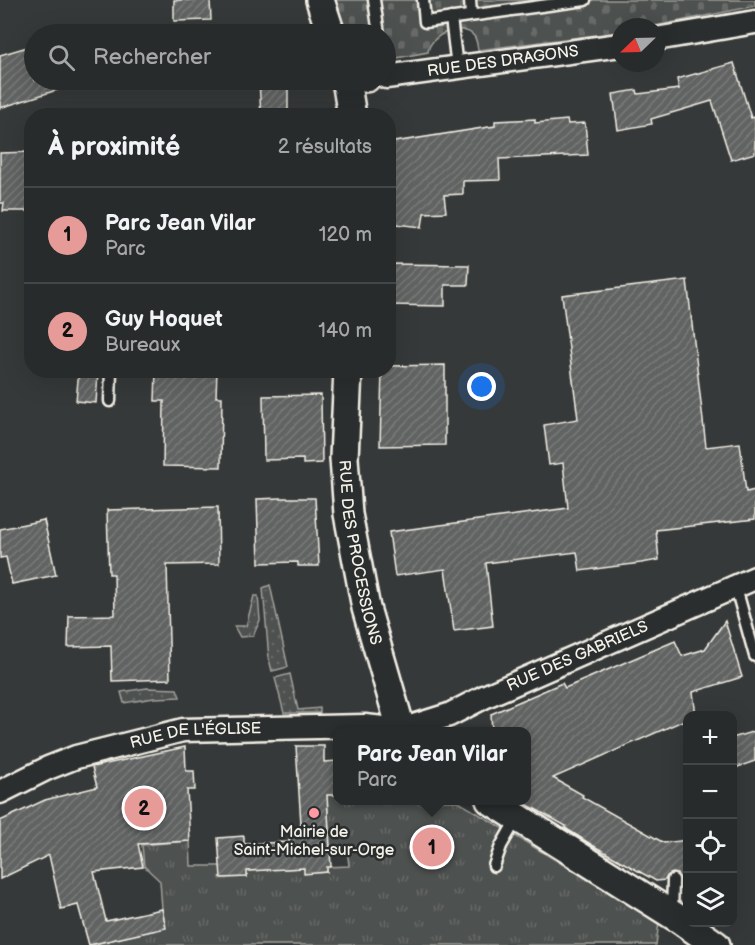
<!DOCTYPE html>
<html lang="fr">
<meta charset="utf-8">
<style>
body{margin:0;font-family:"Balsamiq Sans",sans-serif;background:#343737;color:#f1f3f6}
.controls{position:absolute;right:18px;bottom:18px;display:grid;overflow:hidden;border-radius:12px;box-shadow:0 6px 24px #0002}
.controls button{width:54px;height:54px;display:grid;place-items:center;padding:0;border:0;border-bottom:2px solid #444747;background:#282b2b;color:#f1f3f6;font:30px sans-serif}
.compass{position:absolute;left:611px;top:18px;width:54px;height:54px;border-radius:50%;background:#282b2b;box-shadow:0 6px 24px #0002;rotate:247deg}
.you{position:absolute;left:482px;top:387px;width:21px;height:21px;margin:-15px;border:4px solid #fff;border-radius:50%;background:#1a73e8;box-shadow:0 0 0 9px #1a73e833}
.badge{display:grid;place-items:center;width:39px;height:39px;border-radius:50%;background:#e69b98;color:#111;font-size:20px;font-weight:700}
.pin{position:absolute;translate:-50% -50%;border:3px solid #fff;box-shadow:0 2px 6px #0006}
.popup{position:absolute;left:333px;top:727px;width:198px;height:78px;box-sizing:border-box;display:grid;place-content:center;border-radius:12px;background:#282b2b;filter:drop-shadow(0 2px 4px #0005);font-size:20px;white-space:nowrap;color:#a5a7a9}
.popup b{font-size:22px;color:#f1f3f6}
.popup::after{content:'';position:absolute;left:50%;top:100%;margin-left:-12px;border:12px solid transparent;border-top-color:#282b2b}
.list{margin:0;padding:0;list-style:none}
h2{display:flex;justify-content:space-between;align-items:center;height:78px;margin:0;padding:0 24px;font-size:26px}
h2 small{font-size:20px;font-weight:400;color:#a5a7a9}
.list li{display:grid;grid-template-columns:39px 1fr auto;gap:18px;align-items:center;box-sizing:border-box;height:96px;padding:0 24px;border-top:2px solid #444747}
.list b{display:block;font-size:22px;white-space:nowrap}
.list p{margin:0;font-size:20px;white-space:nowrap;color:#a5a7a9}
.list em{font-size:20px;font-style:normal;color:#a5a7a9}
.icon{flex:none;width:33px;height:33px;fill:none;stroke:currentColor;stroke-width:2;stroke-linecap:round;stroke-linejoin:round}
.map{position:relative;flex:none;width:755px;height:945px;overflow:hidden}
.search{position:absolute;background:#282b2b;box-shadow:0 6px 24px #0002;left:24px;top:24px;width:372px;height:66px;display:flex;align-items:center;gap:15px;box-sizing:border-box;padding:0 21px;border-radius:33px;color:#a5a7a9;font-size:22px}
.panel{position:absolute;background:#282b2b;box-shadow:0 6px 24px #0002;left:24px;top:108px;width:372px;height:270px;border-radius:24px}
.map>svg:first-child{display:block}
.grass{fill:url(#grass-dots);stroke:#a1a19c;stroke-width:1.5}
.cemetery{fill:url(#cemetery-stones);stroke:#a1a19c;stroke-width:1.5}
.park{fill:url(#park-tufts);stroke:#a1a19c;stroke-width:1.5}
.building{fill:url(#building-hatch);stroke:#f4f1e8;stroke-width:1.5}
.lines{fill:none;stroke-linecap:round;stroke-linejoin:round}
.service-casing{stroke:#f4f1e8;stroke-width:15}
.minor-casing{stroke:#f4f1e8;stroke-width:27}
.tertiary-casing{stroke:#f4f1e8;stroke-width:32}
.service{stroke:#2a2d2e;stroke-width:10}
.minor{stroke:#2a2d2e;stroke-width:22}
.tertiary{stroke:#2a2d2e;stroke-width:27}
.poi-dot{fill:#ff9aa2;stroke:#2a2d2e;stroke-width:2}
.labels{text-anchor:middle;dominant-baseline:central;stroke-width:5;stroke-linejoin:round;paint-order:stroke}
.street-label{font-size:16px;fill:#f4f1e8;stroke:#2a2d2e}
.poi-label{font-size:16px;fill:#f4f1e8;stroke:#2a2d2e}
</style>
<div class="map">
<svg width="755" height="945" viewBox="0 0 755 945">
<defs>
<pattern id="grass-dots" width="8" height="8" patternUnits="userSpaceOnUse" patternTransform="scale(1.5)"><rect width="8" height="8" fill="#4e514f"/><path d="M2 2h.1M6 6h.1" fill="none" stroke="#686a68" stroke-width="1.8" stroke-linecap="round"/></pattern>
<pattern id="cemetery-stones" width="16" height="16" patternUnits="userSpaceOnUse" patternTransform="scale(1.5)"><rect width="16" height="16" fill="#4e514f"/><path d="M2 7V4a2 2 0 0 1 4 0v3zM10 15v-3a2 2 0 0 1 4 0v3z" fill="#686a68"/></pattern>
<pattern id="park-tufts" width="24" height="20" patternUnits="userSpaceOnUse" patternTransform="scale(1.5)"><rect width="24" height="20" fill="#4e514f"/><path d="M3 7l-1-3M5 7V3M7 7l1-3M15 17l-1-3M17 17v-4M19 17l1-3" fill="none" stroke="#686a68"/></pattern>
<pattern id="building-hatch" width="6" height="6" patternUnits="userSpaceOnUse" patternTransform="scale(1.5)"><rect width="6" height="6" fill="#616362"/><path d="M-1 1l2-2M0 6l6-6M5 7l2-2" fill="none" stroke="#787a78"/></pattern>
</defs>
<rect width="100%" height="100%" fill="#363939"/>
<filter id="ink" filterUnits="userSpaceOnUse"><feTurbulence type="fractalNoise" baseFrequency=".0167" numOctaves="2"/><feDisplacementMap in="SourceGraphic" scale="12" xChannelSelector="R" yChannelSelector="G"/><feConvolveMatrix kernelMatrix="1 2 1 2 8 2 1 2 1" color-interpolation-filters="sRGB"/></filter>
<g filter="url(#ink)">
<g class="grass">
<polygon points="270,585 288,667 272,671 269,659 263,588"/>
<polygon points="254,596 258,596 260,620 253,636 240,637 234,626 246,626"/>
<polygon points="290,674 298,710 320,708 320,713 284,713 275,678"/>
<polygon points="147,688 177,689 180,697 154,698 124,703 121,692"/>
</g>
<path class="cemetery" d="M333,0h422v6l-105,21h-30v5l-142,18c-1,-5 -1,-10 -4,-14 -13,-14 -44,-2 -46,16l-42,8v-26h-40z"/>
<polygon class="park" points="327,795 337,795 338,800 457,801 659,922 656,945 89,945 165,928 162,909 160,881 144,866 142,845 190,841 191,866 221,866 222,878 247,877 247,871 304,868 305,873 327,872 327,867 349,866 347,848 330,849"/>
<g class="building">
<polygon points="174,0 210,0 211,20 174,21"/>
<polygon points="34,45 34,80 75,80 76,84 0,108 0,55"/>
<polygon points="734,63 751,118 755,117 755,153 731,160 712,101 651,119 652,124 618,130 613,94 637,90 638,94 679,89 677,79"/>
<polygon points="259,80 288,80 288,116 261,116"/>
<polygon points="535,119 535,123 567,120 568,124 585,123 588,155 499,159 500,180 463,181 463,194 444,195 446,212 424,213 422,227 388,223 388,143 495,126 495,121"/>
<polygon points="32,152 32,211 3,211 4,203 0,203 0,153"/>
<polygon points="388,264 469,265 468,285 445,285 445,306 388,305"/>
<polygon points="687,280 706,447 740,443 746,492 755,490 755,519 656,530 659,560 641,563 580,571 577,552 486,563 493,626 454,631 445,569 395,576 389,532 568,508 563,463 549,465 544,425 578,419 562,295"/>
<polygon points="445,365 445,445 380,446 382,370 388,370 388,366"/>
<polygon points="79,370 98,372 96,403 76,401"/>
<polygon points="156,370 217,370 216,397 222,397 221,467 163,466 164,401 155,401"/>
<polygon points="321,395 322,463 303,464 303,459 264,460 263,396"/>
<polygon points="281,498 315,498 319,566 298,566 298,562 259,563 257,499"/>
<polygon points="218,507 219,564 167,565 170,679 112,681 111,646 68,647 69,616 115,615 114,574 109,574 107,510"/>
<polygon points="44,520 56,575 12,584 6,557 0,558 0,529"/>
<polygon points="725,621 742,677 693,692 696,716 687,716 687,719 553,778 583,795 582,797 664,843 687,840 687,875 683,876 683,879 680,879 677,874 673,873 667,876 665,880 656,881 592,845 565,828 566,826 526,804 526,732 492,732 491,714 562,683 565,688 675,641 682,656 705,649"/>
<polygon points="755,731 755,761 732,769 732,738"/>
<polygon points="296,746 324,746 324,762 338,761 338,795 327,795 331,867 327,867 327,872 304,874 304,868 247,871 247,877 221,878 218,838 244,836 244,844 288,842 301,824"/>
<polygon points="185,747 186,771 194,771 195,790 187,790 190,841 138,844 143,867 94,872 106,921 162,909 166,928 89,945 78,905 61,909 49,855 0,879 0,821 45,800 97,787 92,767"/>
</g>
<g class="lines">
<defs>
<g id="service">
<polyline points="374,0 379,34"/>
<polyline points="423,0 425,22 585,0"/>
<polyline points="470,0 471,15"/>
<polyline points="451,18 457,67"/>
<polyline points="110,401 111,370"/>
<polyline points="736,588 755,656"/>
<polyline points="494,866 501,846 517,818"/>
<polyline points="672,912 673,880"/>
</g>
<g id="minor">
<polyline points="656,39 755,22"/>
<path id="s1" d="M386,77l234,-32"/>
<polyline points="347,82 368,80"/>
<path id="s2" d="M0,792l48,-24 28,-11 107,-27 182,-4 36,4 48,-15 37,-19 269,-118"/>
</g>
<g id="tertiary">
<polyline points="320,0 331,34"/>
<polyline points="346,80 352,116"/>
<path id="s3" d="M348,370l-4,88 4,56 18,94 36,124"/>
<polyline points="490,800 679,919 716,945"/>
</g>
</defs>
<use href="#service" class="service-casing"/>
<use href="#minor" class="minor-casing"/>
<use href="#tertiary" class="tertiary-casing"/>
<use href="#service" class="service"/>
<use href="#minor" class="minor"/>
<use href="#tertiary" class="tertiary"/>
</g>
</g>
<circle class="poi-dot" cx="314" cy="813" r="6"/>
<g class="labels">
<g class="street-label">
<text stroke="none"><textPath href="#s1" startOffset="118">RUE DES DRAGONS</textPath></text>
<text stroke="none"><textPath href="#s3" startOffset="184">RUE DES PROCESSIONS</textPath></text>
<text stroke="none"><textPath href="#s2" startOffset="604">RUE DES GABRIELS</textPath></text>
<text stroke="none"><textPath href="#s2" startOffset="206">RUE DE L'ÉGLISE</textPath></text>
</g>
<g class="poi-label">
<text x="314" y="832">Mairie de<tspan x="314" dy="18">Saint-Michel-sur-Orge</tspan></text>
</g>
</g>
</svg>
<div class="controls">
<button>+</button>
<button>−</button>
<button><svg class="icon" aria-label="locate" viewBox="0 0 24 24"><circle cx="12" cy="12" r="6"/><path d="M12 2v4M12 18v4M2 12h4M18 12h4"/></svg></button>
<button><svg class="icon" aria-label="layers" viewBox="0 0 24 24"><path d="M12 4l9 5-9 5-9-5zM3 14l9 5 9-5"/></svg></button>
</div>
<svg class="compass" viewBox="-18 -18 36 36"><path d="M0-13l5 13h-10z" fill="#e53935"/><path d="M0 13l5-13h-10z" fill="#a5a7a9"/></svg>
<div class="you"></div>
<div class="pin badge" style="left:432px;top:847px">1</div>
<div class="popup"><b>Parc Jean Vilar</b>Parc</div>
<div class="pin badge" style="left:144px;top:808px">2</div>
<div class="search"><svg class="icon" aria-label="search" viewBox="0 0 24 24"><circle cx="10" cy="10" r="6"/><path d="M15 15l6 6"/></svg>Rechercher</div>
<section class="panel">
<h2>À proximité<small>2 résultats</small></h2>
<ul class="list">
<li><span class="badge">1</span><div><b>Parc Jean Vilar</b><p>Parc</p></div><em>120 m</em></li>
<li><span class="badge">2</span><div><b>Guy Hoquet</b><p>Bureaux</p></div><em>140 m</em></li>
</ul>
</section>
</div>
